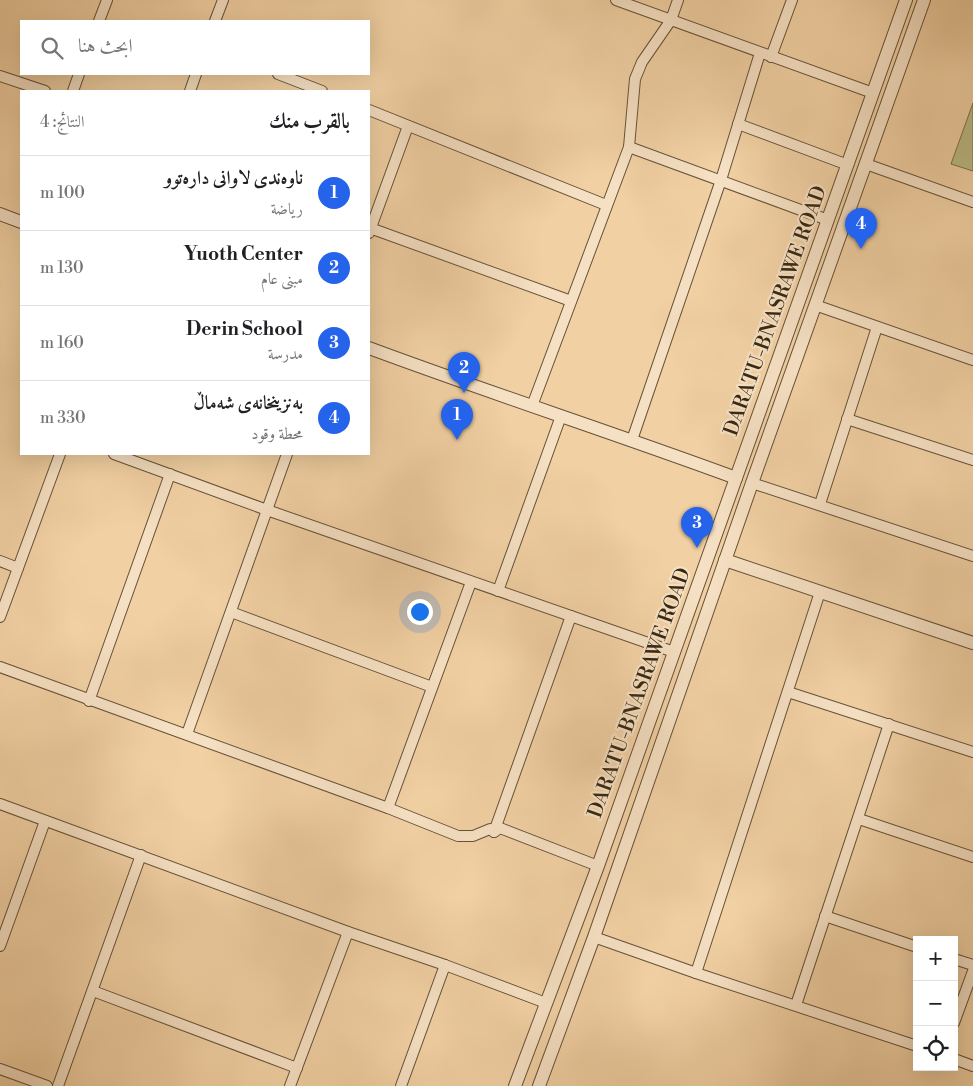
<!DOCTYPE html>
<html lang="ar">
<meta charset="utf-8">
<style>
body{margin:0;font-family:"Libre Bodoni",Amiri,serif;background:#f2f2f2;color:#202124;direction:rtl}
.controls{position:absolute;right:15px;bottom:15px;display:grid;overflow:hidden;border-radius:0px;box-shadow:0 5px 20px #0002}
.controls button{width:45px;height:45px;display:grid;place-items:center;padding:0;border:0;border-bottom:1px solid #e0e0e0;background:#fff;color:#202124;font:25px sans-serif}
.you{position:absolute;left:419px;top:611px;width:18px;height:18px;margin:-12px;border:4px solid #fff;border-radius:50%;background:#1a73e8;box-shadow:0 0 0 8px #1a73e833}
.badge{display:grid;place-items:center;width:32px;height:32px;border-radius:50%;background:#2563eb;color:#fff;font-size:16px;font-weight:700}
.pin{position:absolute;translate:-50% -41px;filter:drop-shadow(0 1px 2px #0008)}
.pin::after{content:'';position:absolute;top:26px;width:18px;height:15px;background:inherit;clip-path:polygon(0 0,100% 0,50% 100%)}
.list{margin:0;padding:0;list-style:none}
h2{display:flex;justify-content:space-between;align-items:center;height:65px;margin:0;padding:0 20px;font-size:21px}
h2 small{font-size:16px;font-weight:400;color:#757577}
.list li{display:grid;grid-template-columns:32px 1fr auto;gap:15px;align-items:center;box-sizing:border-box;height:75px;padding:0 20px;border-top:1px solid #e0e0e0}
.list b{display:block;font-size:19px;white-space:nowrap}
.list p{margin:0;font-size:16px;white-space:nowrap;color:#757577}
.list em{font-size:16px;font-style:normal;color:#757577}
.icon{flex:none;width:28px;height:28px;fill:none;stroke:currentColor;stroke-width:2;stroke-linecap:round;stroke-linejoin:round}
.map{position:relative;flex:none;width:973px;height:1086px;overflow:hidden;direction:ltr}
.search{position:absolute;background:#fff;box-shadow:0 5px 20px #0002;left:20px;top:20px;width:350px;height:55px;display:flex;align-items:center;gap:12px;box-sizing:border-box;padding:0 18px;border-radius:0px;color:#757577;font-size:19px}
.panel{position:absolute;background:#fff;box-shadow:0 5px 20px #0002;left:20px;top:90px;width:350px;height:365px;border-radius:0px;direction:rtl}
.map>svg:first-child{display:block}
.green{fill:#bbbb85;stroke:#78724c}
.lines{fill:none;stroke-linecap:round;stroke-linejoin:round}
.minor-casing{stroke:#655238;stroke-width:12}
.tertiary-casing{stroke:#655238;stroke-width:14}
.minor{stroke:#f6e0c3;stroke-width:10}
.tertiary{stroke:#f6e0c3;stroke-width:12}
.labels{text-anchor:middle;dominant-baseline:central;stroke-width:4.5;stroke-linejoin:round;paint-order:stroke}
.street-label{font-size:20px;fill:#362814;stroke:#f6e0c3}
</style>
<div class="map">
<svg width="973" height="1086" viewBox="0 0 973 1086">
<rect width="100%" height="100%" fill="#f1d0a3"/>
<filter id="stains"><feTurbulence type="fractalNoise" baseFrequency=".004" numOctaves="4"/><feColorMatrix values="0 0 0 0 .2 0 0 0 0 .09 0 0 0 0 .02 0 0 0 .5 -.17"/></filter>
<radialGradient id="worn" r=".72"><stop offset=".6" stop-color="#630" stop-opacity="0"/><stop offset="1" stop-color="#630" stop-opacity=".3"/></radialGradient>
<polygon class="green" points="973,103 973,171 951,164"/>
<g class="lines">
<defs>
<g id="minor">
<polyline points="616,0 873,93"/>
<polyline points="99,21 107,0"/>
<polyline points="215,21 223,0"/>
<polyline points="771,57 792,0"/>
<polyline points="278,74 322,91"/>
<polyline points="0,76 45,91"/>
<polyline points="73,91 79,74"/>
<polyline points="190,91 196,74"/>
<polyline points="369,110 606,205"/>
<polyline points="738,124 848,165"/>
<polyline points="629,147 828,220"/>
<polyline points="866,164 973,202"/>
<polyline points="370,228 571,301"/>
<polyline points="369,233 408,126"/>
<polyline points="815,305 973,360"/>
<polyline points="532,406 629,147 635,79 642,62 671,20 678,0"/>
<polyline points="847,419 973,460"/>
<polyline points="632,440 721,180 760,53"/>
<polyline points="114,454 267,510 674,652"/>
<polyline points="752,483 973,556"/>
<polyline points="820,504 877,327"/>
<polyline points="0,561 18,568"/>
<polyline points="498,591 561,416"/>
<polyline points="231,612 432,687"/>
<polyline points="0,617 60,454"/>
<polyline points="0,667 388,808 458,836 473,836 490,829 494,832 500,828 598,866"/>
<polyline points="788,692 973,752"/>
<polyline points="89,701 170,474"/>
<polyline points="187,734 287,454"/>
<polyline points="0,804 348,932 445,965 546,1003"/>
<polyline points="388,808 471,582"/>
<polyline points="859,819 973,857"/>
<polyline points="494,832 571,616"/>
<polyline points="825,916 917,947"/>
<polyline points="594,937 696,973 917,1046"/>
<polyline points="0,946 45,821"/>
<polyline points="954,959 973,965"/>
<polyline points="696,973 820,592"/>
<polyline points="93,991 297,1068"/>
<polyline points="796,1005 889,724"/>
<polyline points="954,1023 973,971"/>
<polyline points="954,1059 973,1066"/>
<polyline points="0,1069 47,1086"/>
<polyline points="58,1086 141,855"/>
<polyline points="290,1086 348,932"/>
<polyline points="401,1086 445,965"/>
</g>
<g id="tertiary">
<polyline points="0,214 21,222"/>
<path d="M369,348c121,45 245,85 367,130"/>
<polyline points="725,560 973,643"/>
<polyline points="515,1086 598,866 906,0"/>
<polyline points="539,1086 594,937 752,483 924,0"/>
</g>
</defs>
<use href="#minor" class="minor-casing"/>
<use href="#tertiary" class="tertiary-casing"/>
<use href="#minor" class="minor"/>
<use href="#tertiary" class="tertiary"/>
</g>
<g class="labels">
<g class="street-label">
<text transform="translate(776 311) rotate(-70)">DARATU-BNASRAWE ROAD</text>
<text transform="translate(640 693) rotate(-70)">DARATU-BNASRAWE ROAD</text>
</g>
</g>
<rect width="100%" height="100%" filter="url(#stains)"/>
<rect width="100%" height="100%" fill="url(#worn)"/>
</svg>
<div class="controls">
<button>+</button>
<button>−</button>
<button><svg class="icon" aria-label="locate" viewBox="0 0 24 24"><circle cx="12" cy="12" r="6"/><path d="M12 2v4M12 18v4M2 12h4M18 12h4"/></svg></button>
</div>
<div class="you"></div>
<div class="pin badge" style="left:457px;top:440px">1</div>
<div class="pin badge" style="left:464px;top:393px">2</div>
<div class="pin badge" style="left:697px;top:548px">3</div>
<div class="pin badge" style="left:861px;top:249px">4</div>
<div class="search"><svg class="icon" aria-label="search" viewBox="0 0 24 24"><circle cx="10" cy="10" r="6"/><path d="M15 15l6 6"/></svg>ابحث هنا</div>
<section class="panel">
<h2>بالقرب منك<small>النتائج: 4</small></h2>
<ul class="list">
<li><span class="badge">1</span><div><b>ناوەندی لاوانی دارەتوو</b><p>رياضة</p></div><em>100 m</em></li>
<li><span class="badge">2</span><div><b>Yuoth Center</b><p>مبنى عام</p></div><em>130 m</em></li>
<li><span class="badge">3</span><div><b>Derin School</b><p>مدرسة</p></div><em>160 m</em></li>
<li><span class="badge">4</span><div><b>بەنزینخانەی شەماڵ</b><p>محطة وقود</p></div><em>330 m</em></li>
</ul>
</section>
</div>
